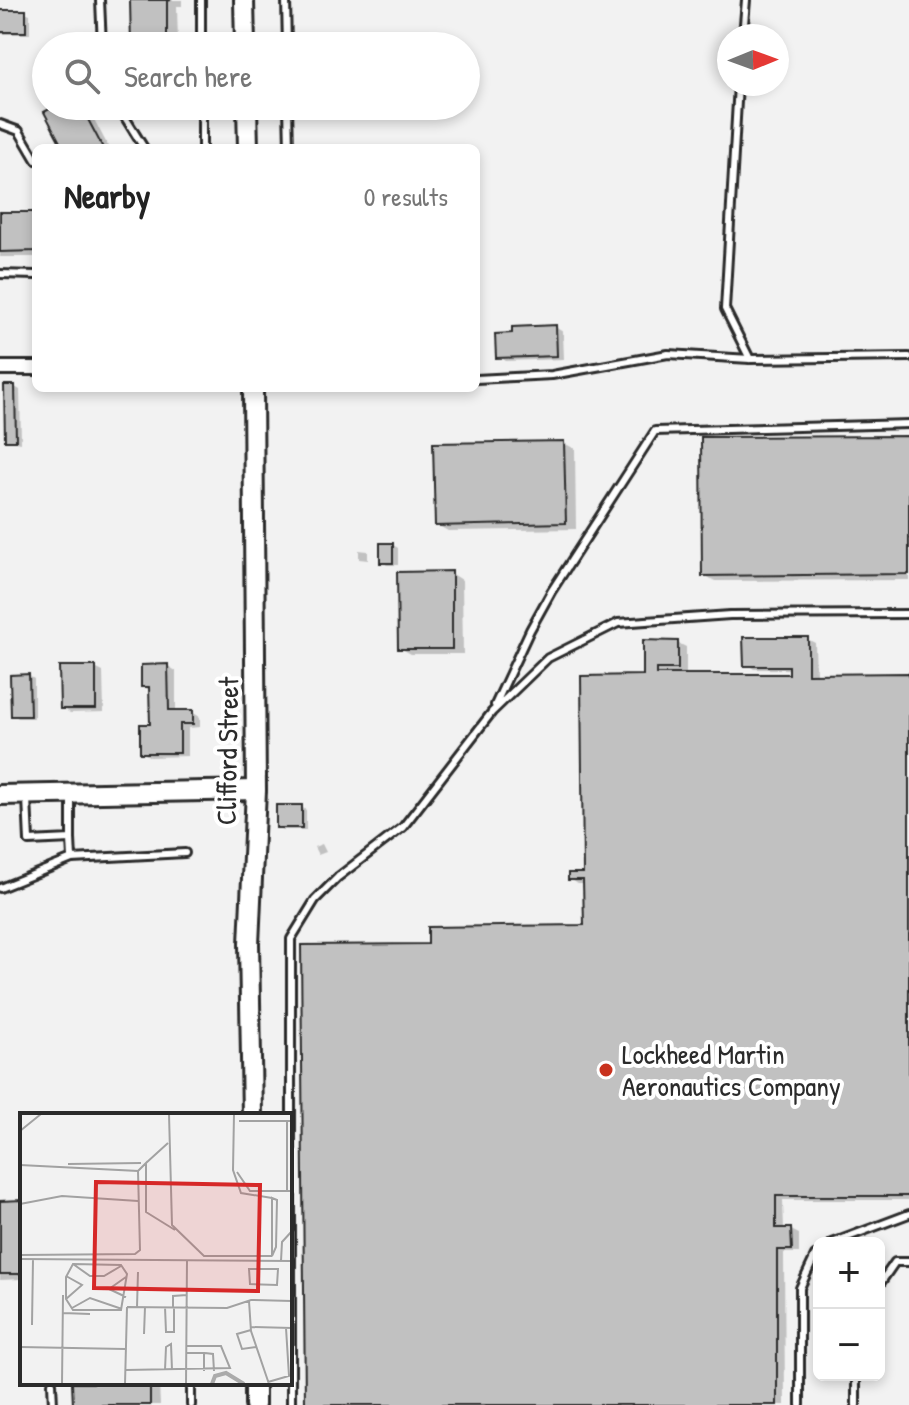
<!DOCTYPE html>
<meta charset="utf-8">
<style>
body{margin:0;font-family:"Patrick Hand",sans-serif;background:#f2f2f2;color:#222}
.controls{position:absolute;right:24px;bottom:24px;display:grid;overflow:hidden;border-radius:12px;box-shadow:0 4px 12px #0003}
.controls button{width:72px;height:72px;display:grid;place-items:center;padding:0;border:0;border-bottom:2px solid #e0e0e0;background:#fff;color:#222;font:40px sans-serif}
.compass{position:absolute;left:717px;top:24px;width:72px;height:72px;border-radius:50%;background:#fff;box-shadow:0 4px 12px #0003;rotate:89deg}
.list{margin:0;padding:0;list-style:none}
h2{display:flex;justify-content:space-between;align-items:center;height:104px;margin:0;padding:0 32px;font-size:34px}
h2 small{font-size:26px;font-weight:400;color:#767676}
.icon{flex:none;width:44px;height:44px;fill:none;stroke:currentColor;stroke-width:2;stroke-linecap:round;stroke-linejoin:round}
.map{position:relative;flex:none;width:909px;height:1405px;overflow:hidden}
.search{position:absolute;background:#fff;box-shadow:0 4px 12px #0003;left:32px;top:32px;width:448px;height:88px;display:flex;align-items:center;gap:20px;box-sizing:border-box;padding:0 28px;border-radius:44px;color:#767676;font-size:30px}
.panel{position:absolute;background:#fff;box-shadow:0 4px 12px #0003;left:32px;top:144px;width:448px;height:248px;border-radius:12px}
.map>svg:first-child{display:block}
.shadow{fill:#0003}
.building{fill:#c1c1c1;stroke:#2b2b2b;stroke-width:2}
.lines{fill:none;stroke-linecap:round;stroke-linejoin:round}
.lane-casing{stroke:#2b2b2b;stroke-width:12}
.street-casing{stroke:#2b2b2b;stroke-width:18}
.secondary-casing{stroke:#2b2b2b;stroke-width:24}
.lane{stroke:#fff;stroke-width:6}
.street{stroke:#fff;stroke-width:12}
.secondary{stroke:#fff;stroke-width:18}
.poi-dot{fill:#c8321e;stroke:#fff;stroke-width:3}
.labels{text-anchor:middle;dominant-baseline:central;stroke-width:8;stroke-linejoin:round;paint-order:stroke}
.street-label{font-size:28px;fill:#2b2b2b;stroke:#fff}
.poi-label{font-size:28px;fill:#2b2b2b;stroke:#fff;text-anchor:start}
.inset-river{fill:none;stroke:#ababab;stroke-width:4}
.inset-road{fill:none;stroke:#a2a2a2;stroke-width:2}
.view{fill:#d62828;fill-opacity:0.15;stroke:#d62828;stroke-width:4}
.inset-edge{fill:none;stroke:#2b2b2b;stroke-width:4}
</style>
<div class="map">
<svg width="909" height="1405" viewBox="0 0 909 1405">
<rect width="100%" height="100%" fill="#f2f2f2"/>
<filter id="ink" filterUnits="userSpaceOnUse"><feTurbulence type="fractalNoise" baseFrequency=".0125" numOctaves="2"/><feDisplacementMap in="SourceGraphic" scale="16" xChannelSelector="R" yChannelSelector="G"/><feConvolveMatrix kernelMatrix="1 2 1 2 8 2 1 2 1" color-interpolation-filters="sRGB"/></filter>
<g filter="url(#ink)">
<g class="shadow">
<polygon points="132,0 182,0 182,6 177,6 178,43 183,46 133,46"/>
<polygon points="0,12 25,12 30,14 30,34 0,34"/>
<polygon points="59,106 87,106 109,148 65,148"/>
<rect x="0" y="214" width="36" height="43"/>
<polygon points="555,327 563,332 564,359 506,361 498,356"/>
<polygon points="15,387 20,390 21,443 7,440"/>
<polygon points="909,438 909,580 715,581 704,575"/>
<polygon points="564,443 575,449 576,529 448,531 437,525"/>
<polygon points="393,545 398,548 398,565 387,565 382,562"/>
<polygon points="359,550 368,551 368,560 359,559"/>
<polygon points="451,573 462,580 463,654 411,654 400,648"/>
<polygon points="807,639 815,643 816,676 909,675 909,1200 783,1200 784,1230 791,1230 799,1234 799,1253 784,1253 785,1405 307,1405 430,946 586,927 585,884 578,884 570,879 585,874 645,677 678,643 686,647 686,676 791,676 791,669 754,669 746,664"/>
<polygon points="168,666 176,671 176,712 192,712 200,717 200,727 188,728 188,756 150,757 142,752 152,726 151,691 143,686"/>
<polygon points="95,668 103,672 104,712 70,713 62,708"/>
<polygon points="29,676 34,679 34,718 18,718 13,715"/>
<polygon points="301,807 306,810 306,830 283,830 278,827"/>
<polygon points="322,844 326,852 318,855 314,847"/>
<polygon points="22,1202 22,1279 0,1280 0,1203"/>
<polygon points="74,1383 159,1383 160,1405 75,1405"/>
</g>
<g class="building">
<polygon points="130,0 171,0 167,1 167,37 172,37 172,46 131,46"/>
<rect x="0" y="10" width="26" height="22"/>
<polygon points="55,106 81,106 103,148 63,148 44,112"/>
<polygon points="0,212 36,212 36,251 0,252"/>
<polygon points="556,325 557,356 496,358 495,334 512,333 512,327"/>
<polygon points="4,385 15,385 16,441 5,441"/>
<polygon points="909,436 909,574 702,576 701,437"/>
<polygon points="564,441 566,523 435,526 433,443"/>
<rect x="380" y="543" width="13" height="20"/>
<polygon points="452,571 452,649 398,649 397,572"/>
<polygon points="743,637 808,637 808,674 909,673 909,1196 776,1196 776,1228 791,1228 792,1250 777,1250 777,1405 305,1405 301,945 428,944 428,927 584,925 583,880 568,880 568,873 583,873 581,676 643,675 643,640 678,641 678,669 656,669 656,674 789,674 789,666 744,666"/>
<polygon points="168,664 169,710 193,710 193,724 180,724 180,753 140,753 140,724 150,724 149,687 141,687 141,665"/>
<polygon points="59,666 96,666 96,709 60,709"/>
<polygon points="29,674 30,716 11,716 10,675"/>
<rect x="276" y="805" width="26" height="23"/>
<polygon points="22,1200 22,1274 0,1274 0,1201"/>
<polygon points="72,1383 150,1383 150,1405 73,1405"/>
</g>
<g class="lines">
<defs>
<g id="lane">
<polyline points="100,0 102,46"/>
<polyline points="201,0 201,46"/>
<polyline points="286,0 287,46"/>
<polyline points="743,36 746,0"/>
<polyline points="738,84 725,309 750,359"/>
<polyline points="118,106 144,148"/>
<polyline points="202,106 202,148"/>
<polyline points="288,106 289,148"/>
<polyline points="0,124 19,131 36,160"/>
<polyline points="0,274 36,275"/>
<polyline points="476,379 552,375 668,354 750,359 909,357"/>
<polyline points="495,705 530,630 551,592 655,431 909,424"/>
<polyline points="27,798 29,841 71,839 71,795"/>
<polyline points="71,839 72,859 185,853"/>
<polyline points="0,888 72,859"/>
<polyline points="832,1243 909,1214"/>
<polyline points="879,1285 895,1262 909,1262"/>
<polyline points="856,1375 856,1405"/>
<polyline points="52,1383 53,1405"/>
<polyline points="191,1383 191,1405"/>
<polyline points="291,1405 291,939 315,900 338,877 403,827 492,712 548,658 618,623 730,615 909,614"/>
<polyline points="800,1405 800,1288 815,1256 819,1253"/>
</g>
<polyline id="street" points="0,368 36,368"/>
<g id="secondary">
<polyline points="244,0 245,46"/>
<polyline points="247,106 248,148"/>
<polyline points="0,795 256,790"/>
<polyline points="252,1115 249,944 256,790 253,388"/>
<polyline points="255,1383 255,1405"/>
</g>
</defs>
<use href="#lane" class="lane-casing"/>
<use href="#street" class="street-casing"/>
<use href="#secondary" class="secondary-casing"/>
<use href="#lane" class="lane"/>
<use href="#street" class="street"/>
<use href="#secondary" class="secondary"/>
</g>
</g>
<circle class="poi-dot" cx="606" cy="1070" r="8"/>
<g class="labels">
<g class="street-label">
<text transform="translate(227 751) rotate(-89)">Clifford Street</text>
</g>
<g class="poi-label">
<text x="622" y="1054">Lockheed Martin<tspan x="622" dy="32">Aeronautics Company</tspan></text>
</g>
</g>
<g transform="translate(20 1113)">
<rect width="272" height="272" fill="#f2f2f2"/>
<path class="inset-river" d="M192,271l3,-8 11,-3 18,11"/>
<path class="inset-road" d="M149,1l3,111 32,31h68M214,1l-1,56 8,23 31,5M219,8h53M0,18l21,-17M126,50l22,-20M48,51l73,-1M0,52l118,6 2,79 -5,4 -115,1M118,58l8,-8v49l29,18M217,59l13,19h42M267,78v-70M252,85l5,2 -1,47 -4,9zM0,91l42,-8 76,5M0,146l272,2M261,148l1,-19 10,-11M53,151l48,1 6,9 -6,36h-48l-7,-11v-22zM53,151l17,12h14l17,-10M229,156h29l-1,16 -27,-1zM106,164l-17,12 17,8M46,186l16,-14 -16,-9M229,188l2,30 18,53M107,194l100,1 24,-8 41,1M117,194l1,-35M145,194l1,25h8v-24M153,194v-11l14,-1M52,195l18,-10 32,11M43,200l27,1M12,212l1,-66M230,214l42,1M266,215l3,48M231,217l-14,4 5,15 14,-2M124,221l1,-27M0,234l105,2M167,240h17v18M185,240l8,1 1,17M106,257l104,-2 -9,-22h-34M145,257l1,-23 5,-3 1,26M248,269l24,-7M42,271l1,-89M105,271l2,-77M166,271l1,-124"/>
<path class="view" d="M76,69l164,3 -2,106 -164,-3z"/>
<rect width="272" height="272" class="inset-edge"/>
</g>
</svg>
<div class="controls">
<button>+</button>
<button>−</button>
</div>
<svg class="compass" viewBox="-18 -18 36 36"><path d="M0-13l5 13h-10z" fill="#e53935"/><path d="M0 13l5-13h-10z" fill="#767676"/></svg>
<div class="search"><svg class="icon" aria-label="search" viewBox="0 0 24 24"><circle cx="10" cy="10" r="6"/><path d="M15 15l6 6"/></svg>Search here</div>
<section class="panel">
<h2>Nearby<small>0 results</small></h2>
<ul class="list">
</ul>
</section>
</div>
